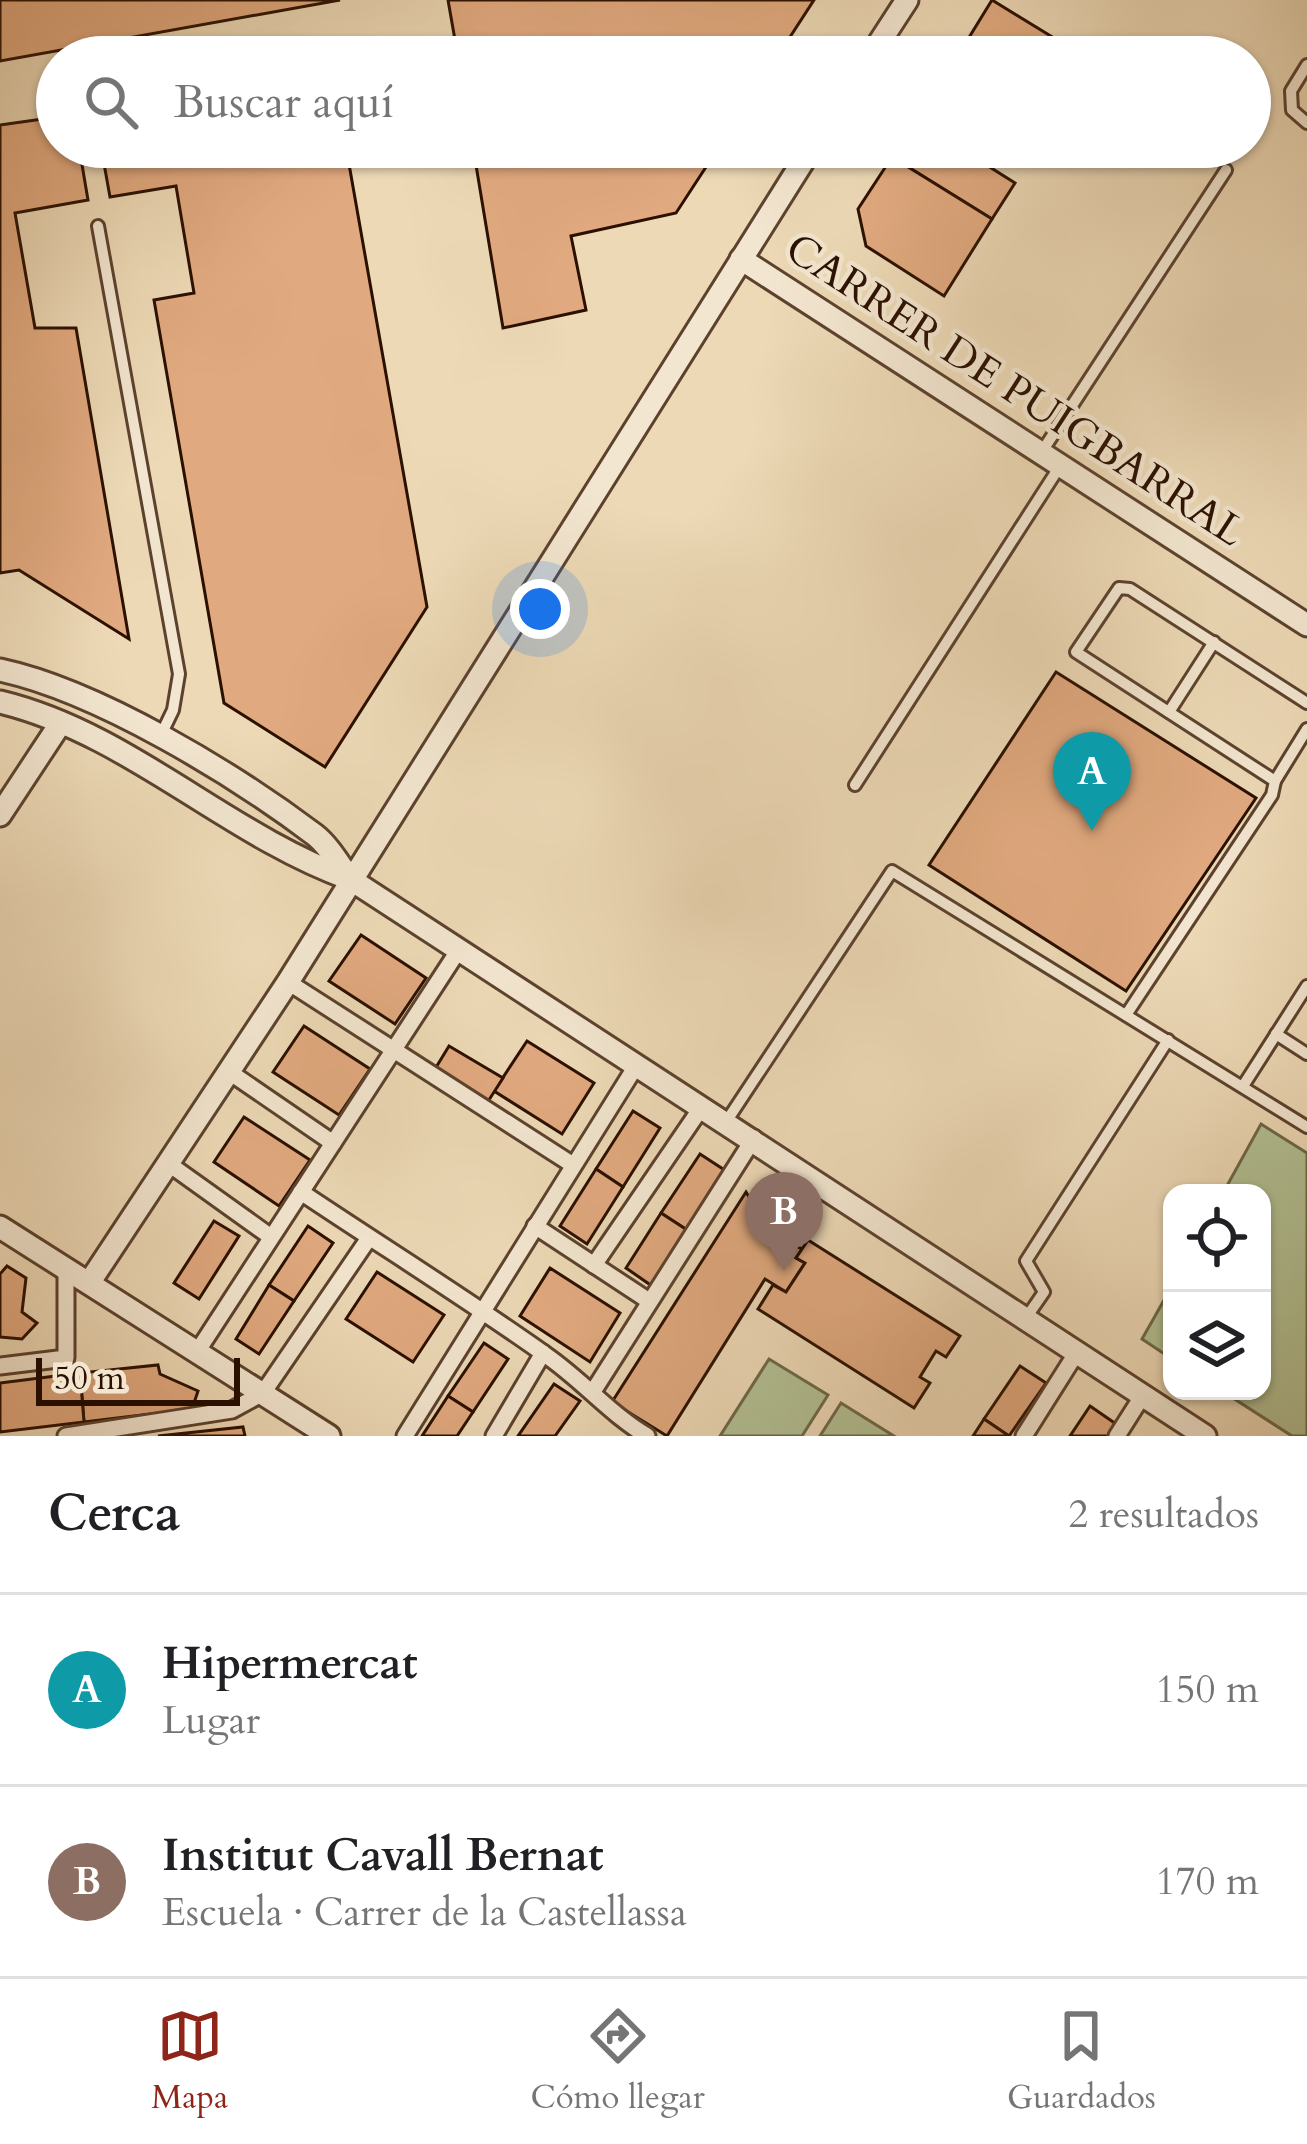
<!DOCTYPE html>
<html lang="es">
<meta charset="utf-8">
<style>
body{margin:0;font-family:Cardo,serif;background:#f6f6f6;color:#202124}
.controls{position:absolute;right:36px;bottom:36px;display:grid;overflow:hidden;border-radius:24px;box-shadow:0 3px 9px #0004}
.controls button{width:108px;height:108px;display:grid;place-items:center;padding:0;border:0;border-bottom:3px solid #e0e0e0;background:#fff;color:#202124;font:60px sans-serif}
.scale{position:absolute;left:36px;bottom:30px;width:204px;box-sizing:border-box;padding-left:12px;border:6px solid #2b1000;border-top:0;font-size:33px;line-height:42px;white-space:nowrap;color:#2b1000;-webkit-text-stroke:9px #f3e6d0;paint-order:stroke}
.you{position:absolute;left:540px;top:609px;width:42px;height:42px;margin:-30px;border:9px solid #fff;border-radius:50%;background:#1a73e8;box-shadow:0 0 0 18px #1a73e833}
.badge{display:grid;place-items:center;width:78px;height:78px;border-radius:50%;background:#8f2418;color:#fff;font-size:39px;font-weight:700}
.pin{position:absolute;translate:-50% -99px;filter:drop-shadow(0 3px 6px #0008)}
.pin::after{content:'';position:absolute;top:63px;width:42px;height:36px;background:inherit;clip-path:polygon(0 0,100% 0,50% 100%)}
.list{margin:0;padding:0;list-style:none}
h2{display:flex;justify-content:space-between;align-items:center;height:156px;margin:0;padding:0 48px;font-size:51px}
h2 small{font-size:39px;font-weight:400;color:#757577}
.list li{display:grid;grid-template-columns:78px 1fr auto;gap:36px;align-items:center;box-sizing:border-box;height:192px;padding:0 48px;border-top:3px solid #e0e0e0}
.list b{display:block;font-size:45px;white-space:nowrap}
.list p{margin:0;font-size:39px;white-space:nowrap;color:#757577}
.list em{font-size:39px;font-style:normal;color:#757577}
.icon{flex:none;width:66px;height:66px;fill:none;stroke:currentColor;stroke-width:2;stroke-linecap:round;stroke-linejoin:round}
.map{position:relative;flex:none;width:1307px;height:1436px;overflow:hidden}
.search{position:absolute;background:#fff;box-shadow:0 3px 9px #0004;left:36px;right:36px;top:36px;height:132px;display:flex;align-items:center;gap:30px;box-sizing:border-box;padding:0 42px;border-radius:66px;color:#757577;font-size:45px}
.sheet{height:540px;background:#fff}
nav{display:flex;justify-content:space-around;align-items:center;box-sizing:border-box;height:168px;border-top:3px solid #e0e0e0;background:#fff;font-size:33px;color:#757577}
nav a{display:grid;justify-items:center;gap:6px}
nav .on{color:#8f2418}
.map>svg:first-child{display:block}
.green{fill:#b2c093;stroke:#6e684a;stroke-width:3}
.building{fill:#e1a97f;stroke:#2b1000;stroke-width:3}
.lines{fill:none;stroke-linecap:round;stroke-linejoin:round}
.service-casing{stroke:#5c422e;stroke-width:16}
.pedestrian-casing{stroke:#5c422e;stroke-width:21}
.minor-casing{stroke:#5c422e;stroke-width:27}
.service{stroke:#f3e6d0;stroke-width:10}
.pedestrian{stroke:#f3e6d0;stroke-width:15}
.minor{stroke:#f3e6d0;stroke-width:21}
.labels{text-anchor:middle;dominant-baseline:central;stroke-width:9;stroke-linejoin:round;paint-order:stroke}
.street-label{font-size:42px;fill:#2b1000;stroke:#f3e6d0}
</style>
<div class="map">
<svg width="1307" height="1436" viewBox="0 0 1307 1436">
<rect width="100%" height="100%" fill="#edd9b6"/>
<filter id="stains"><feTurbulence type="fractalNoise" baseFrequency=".00167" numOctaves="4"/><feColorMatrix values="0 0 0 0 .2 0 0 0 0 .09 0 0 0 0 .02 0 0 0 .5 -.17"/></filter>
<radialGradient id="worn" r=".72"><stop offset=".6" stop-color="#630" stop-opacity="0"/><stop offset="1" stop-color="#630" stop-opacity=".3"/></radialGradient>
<g class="green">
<polygon points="1261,1124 1307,1153 1307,1436 1292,1436 1222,1391 1262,1391 1262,1193 1223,1193"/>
<polygon points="1172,1286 1172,1359 1142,1339"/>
<polygon points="769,1359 828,1395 802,1436 720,1436"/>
<polygon points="841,1403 894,1436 820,1436"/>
</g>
<g class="building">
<polygon points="0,0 340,0 0,61"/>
<polygon points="448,0 814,0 777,57 458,57"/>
<polygon points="992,0 1085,57 957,57"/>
<polygon points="57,117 57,147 79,147 88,200 15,213 35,328 76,328 129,639 19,570 0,573 0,125"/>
<polygon points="101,147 346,147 427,607 325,767 224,703 154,300 194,293 176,186 110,197"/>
<polygon points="473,147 719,147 676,213 571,236 586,310 503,328"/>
<polygon points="899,147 958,147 1015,183 992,219 892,157"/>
<polygon points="892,157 992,219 944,296 866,246 858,209"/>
<polygon points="1056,672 1256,798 1126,991 929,865"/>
<polygon points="361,935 426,978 395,1024 329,981"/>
<polygon points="304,1026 370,1069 339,1115 273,1072"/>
<polygon points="527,1041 594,1083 562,1134 494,1091"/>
<polygon points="449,1046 503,1078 487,1103 435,1069"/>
<polygon points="633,1111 660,1128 623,1187 596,1169"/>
<polygon points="244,1117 310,1160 279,1206 214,1162"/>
<polygon points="700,1154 726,1171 687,1230 661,1213"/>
<polygon points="596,1169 623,1187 587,1244 560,1226"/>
<polygon points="746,1192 770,1232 802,1249 796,1258 805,1263 786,1292 765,1279 667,1436 612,1402"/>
<polygon points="661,1213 687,1230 652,1286 626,1268"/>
<polygon points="214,1221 239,1236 199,1299 174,1283"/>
<polygon points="308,1226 333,1243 294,1301 269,1285"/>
<polygon points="808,1240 960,1336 946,1357 936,1351 920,1377 930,1383 914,1408 758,1309 773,1285 786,1292 805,1263 796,1258"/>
<polygon points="7,1266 26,1278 22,1312 37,1323 22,1339 0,1337 0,1274"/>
<polygon points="550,1268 620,1313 590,1362 520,1316"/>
<polygon points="377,1272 444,1315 413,1362 346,1319"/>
<polygon points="269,1285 294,1301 259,1354 236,1339"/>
<polygon points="484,1343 508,1359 473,1412 448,1396"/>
<polygon points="158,1365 160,1374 198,1391 192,1409 84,1422 80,1373"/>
<polygon points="1020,1366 1046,1383 1009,1436 984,1419"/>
<polygon points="80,1373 84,1422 0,1432 0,1383"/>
<polygon points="554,1384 580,1401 555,1436 518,1436"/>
<polygon points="448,1396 473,1412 457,1436 422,1436"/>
<polygon points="1090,1406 1116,1424 1108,1436 1070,1436"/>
<polygon points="984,1419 1009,1436 973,1436"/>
<polygon points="243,1427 245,1436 158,1436"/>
</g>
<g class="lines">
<defs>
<g id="service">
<polyline points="1307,65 1291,91 1292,110 1307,123"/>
<polyline points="98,226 179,674 173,710 160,737"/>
<polyline points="1041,453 1226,170"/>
<polyline points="1169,712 1214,642"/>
<polyline points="1275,781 1307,729"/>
<polyline points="855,785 1060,466"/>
<polyline points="1126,1015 1272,795 1275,781 1076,652 1119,588 1130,589 1307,703"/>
<polyline points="1276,1034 1307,1054"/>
<polyline points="1243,1086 1307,986"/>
<polyline points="726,1122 892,871 1307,1127"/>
<polyline points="1026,1318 1044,1292 1026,1261 1168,1040"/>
</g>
<g id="pedestrian">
<polyline points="288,982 573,1165"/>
<polyline points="228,1071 333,1143"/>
<polyline points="169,1164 271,1237"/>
<path d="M301,1192c82,55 166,107 246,164 37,26 62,57 100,80"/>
<polyline points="535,1226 649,1301"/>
<polyline points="594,1265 701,1108"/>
<polyline points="197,1352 458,951"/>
<polyline points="0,1366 66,1358 66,1268"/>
<polyline points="594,1390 754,1138"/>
<polyline points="66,1436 232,1410 263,1393 369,1238"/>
<polyline points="405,1436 636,1066"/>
<polyline points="494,1436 543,1353"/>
<polyline points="1024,1436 1077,1352"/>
<polyline points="1117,1436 1143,1395"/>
</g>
<g id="minor">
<polyline points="870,57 907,0"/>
<polyline points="741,259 1307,625"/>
<path d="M0,670c98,21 234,104 315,165 14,11 24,29 35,44"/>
<path d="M0,702c129,31 227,133 350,177l855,557"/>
<polyline points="0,815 60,724"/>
<polyline points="0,1227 329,1436"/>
<polyline points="89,1283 288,982 812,147"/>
</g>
</defs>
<use href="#service" class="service-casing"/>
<use href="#pedestrian" class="pedestrian-casing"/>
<use href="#minor" class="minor-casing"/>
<use href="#service" class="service"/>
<use href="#pedestrian" class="pedestrian"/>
<use href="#minor" class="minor"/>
</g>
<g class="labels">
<g class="street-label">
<text transform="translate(1015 390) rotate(33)">CARRER DE PUIGBARRAL</text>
</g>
</g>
<rect width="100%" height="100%" filter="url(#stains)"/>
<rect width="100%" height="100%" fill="url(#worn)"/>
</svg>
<div class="controls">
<button><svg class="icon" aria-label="locate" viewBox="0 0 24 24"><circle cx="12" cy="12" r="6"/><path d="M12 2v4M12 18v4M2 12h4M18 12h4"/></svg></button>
<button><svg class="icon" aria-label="layers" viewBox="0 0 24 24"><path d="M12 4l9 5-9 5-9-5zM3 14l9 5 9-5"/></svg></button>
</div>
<div class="scale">50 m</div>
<div class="you"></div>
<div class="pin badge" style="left:1092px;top:831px;background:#0f9aa8">A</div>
<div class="pin badge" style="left:784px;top:1271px;background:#8d6e63">B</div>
<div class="search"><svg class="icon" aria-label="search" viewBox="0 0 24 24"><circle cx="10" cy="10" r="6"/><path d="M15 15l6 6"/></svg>Buscar aquí</div>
</div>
<section class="sheet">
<h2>Cerca<small>2 resultados</small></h2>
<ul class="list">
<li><span class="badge" style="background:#0f9aa8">A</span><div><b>Hipermercat</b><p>Lugar</p></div><em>150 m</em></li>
<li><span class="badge" style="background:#8d6e63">B</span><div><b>Institut Cavall Bernat</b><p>Escuela · Carrer de la Castellassa</p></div><em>170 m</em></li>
</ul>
</section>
<nav>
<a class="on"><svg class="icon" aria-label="map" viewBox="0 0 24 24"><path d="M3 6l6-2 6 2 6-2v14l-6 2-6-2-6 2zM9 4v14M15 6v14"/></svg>Mapa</a>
<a><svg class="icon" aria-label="directions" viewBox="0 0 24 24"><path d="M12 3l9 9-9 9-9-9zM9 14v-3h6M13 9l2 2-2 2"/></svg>Cómo llegar</a>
<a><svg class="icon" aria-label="saved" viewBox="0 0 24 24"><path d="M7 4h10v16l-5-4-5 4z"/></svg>Guardados</a>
</nav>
